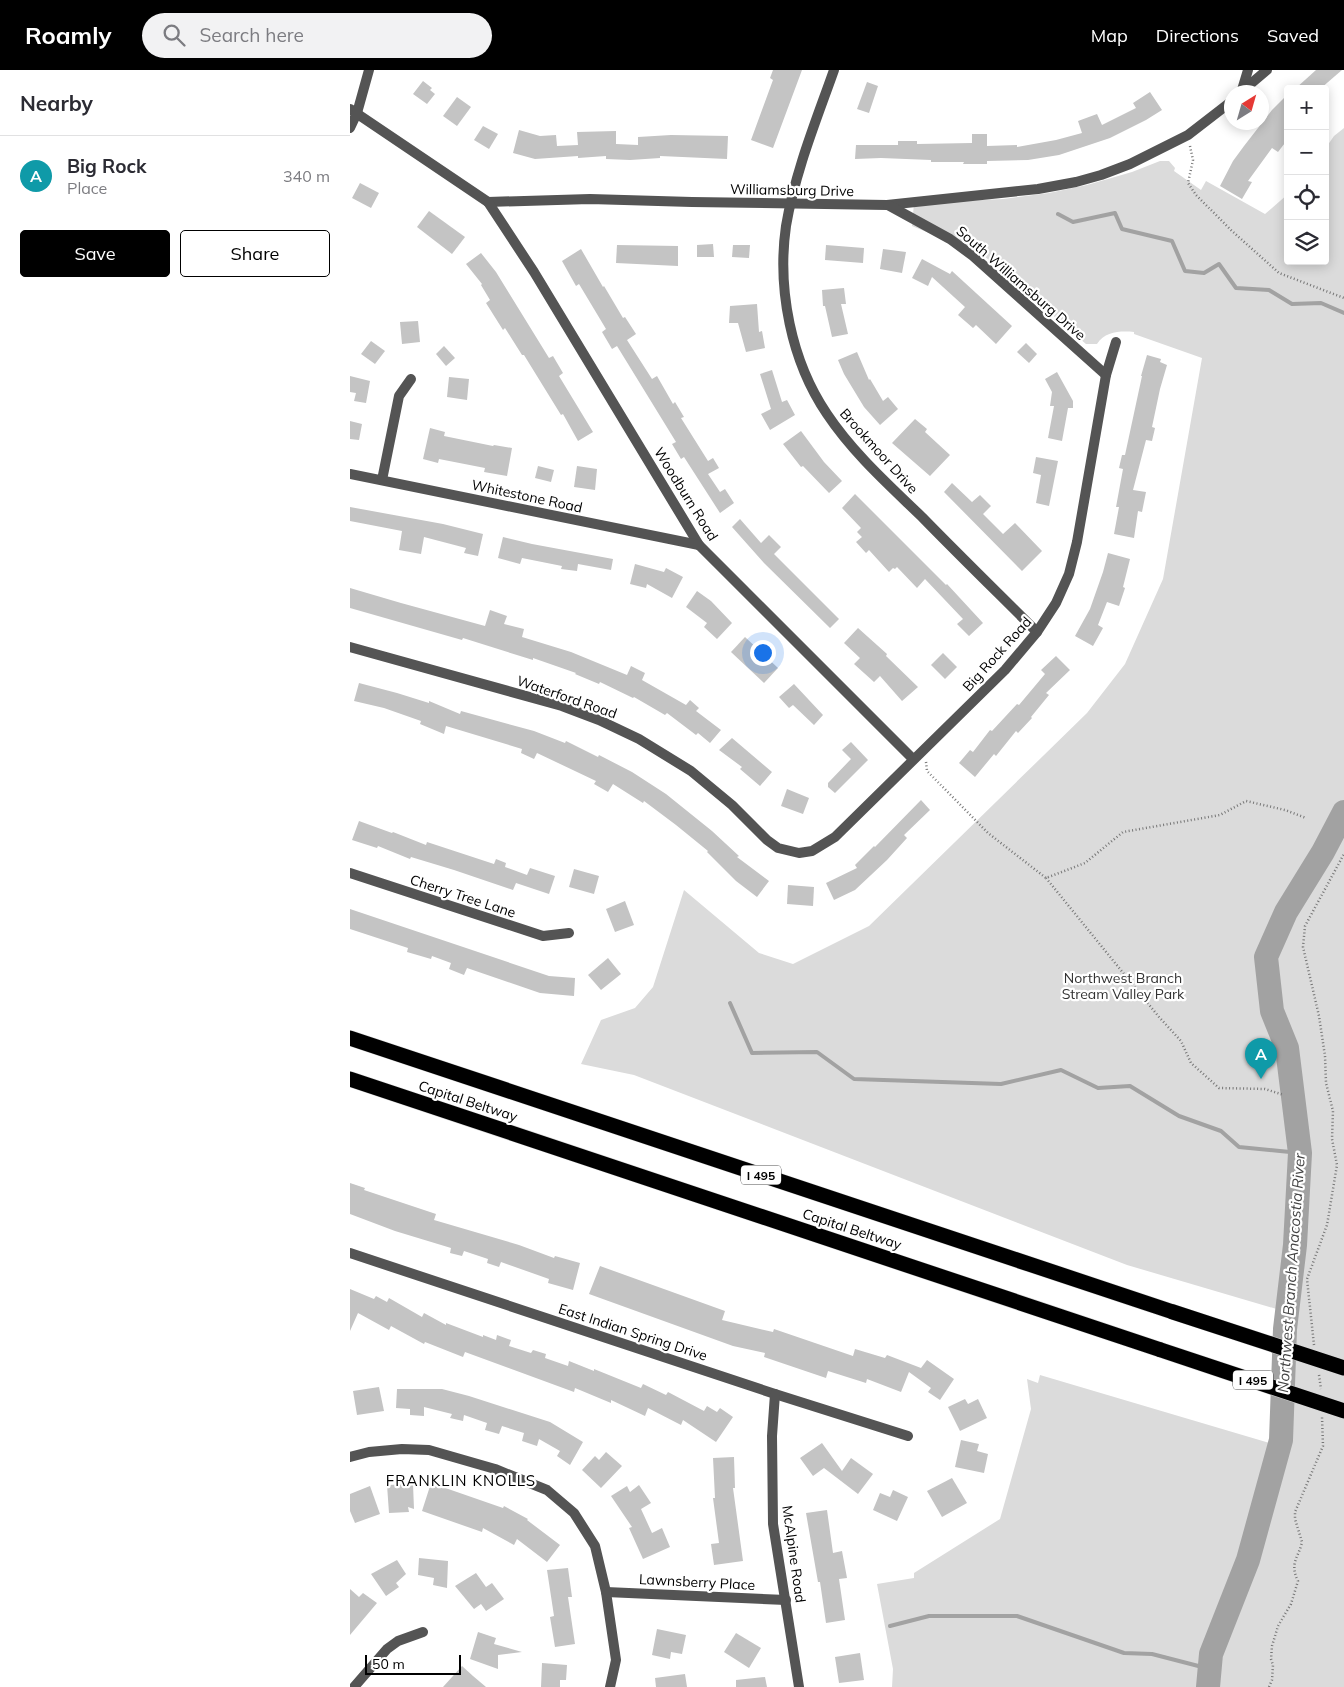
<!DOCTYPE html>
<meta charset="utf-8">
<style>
body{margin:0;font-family:Mulish,sans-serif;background:#f2f2f3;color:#2b2b33}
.controls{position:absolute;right:15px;top:15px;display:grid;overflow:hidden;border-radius:5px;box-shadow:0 2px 12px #0003}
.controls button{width:45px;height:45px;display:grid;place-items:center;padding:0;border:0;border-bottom:1px solid #e1e1e2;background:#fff;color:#2b2b33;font:25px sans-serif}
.compass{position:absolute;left:874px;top:15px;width:45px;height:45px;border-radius:50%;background:#fff;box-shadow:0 2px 12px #0003;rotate:37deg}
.scale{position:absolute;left:15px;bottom:12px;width:96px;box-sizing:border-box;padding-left:5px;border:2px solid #000;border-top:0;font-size:14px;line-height:18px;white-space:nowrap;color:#000;-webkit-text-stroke:4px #fff;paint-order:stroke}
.you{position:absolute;left:412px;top:582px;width:18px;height:18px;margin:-12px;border:4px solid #fff;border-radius:50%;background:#1a73e8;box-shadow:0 0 0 8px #1a73e833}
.badge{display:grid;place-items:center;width:32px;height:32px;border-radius:50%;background:#000;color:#fff;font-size:16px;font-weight:700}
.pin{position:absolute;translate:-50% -41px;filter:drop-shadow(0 1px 2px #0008)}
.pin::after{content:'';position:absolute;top:26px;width:18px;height:15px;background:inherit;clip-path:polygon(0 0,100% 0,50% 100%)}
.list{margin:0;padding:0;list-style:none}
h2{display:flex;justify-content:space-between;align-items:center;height:65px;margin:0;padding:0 20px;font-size:21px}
h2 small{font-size:16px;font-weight:400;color:#7c7c81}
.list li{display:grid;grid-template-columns:32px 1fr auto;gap:15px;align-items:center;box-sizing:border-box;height:80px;padding:0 20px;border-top:1px solid #e1e1e2}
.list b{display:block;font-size:19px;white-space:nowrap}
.list p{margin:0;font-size:16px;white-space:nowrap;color:#7c7c81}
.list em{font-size:16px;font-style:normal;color:#7c7c81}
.actions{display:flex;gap:10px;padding:15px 20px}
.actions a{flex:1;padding:11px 0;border:1px solid #000;border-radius:5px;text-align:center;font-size:18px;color:#000}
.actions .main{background:#000;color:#fff}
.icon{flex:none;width:28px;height:28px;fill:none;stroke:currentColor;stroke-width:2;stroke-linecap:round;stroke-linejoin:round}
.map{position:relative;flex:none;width:994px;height:1617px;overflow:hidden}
header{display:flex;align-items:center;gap:30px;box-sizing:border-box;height:70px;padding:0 25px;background:#000;color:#fff}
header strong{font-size:24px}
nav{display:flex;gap:28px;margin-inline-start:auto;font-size:18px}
.search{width:350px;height:45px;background:#f2f2f3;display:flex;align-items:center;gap:12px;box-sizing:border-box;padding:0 18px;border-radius:28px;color:#7c7c81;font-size:19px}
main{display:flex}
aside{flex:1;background:#fff}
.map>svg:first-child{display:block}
.green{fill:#dbdbdb}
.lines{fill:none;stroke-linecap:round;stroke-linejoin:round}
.stream{stroke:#a2a2a2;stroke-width:4}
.river{stroke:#a2a2a2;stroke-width:24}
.building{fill:#c4c4c4}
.highway-casing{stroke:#dbdbdb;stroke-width:16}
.path{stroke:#767676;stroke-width:2.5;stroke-dasharray:1 2.5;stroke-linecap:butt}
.street{stroke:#545454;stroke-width:10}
.highway{stroke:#000;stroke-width:15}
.highway-bridge-casing{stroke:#dbdbdb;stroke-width:16;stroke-linecap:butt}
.highway-bridge{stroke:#000;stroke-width:15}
.labels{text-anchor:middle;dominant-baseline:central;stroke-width:4.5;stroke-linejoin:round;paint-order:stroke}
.shield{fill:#fff;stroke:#4c4c4c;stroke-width:1}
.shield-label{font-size:12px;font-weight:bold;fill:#000}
.street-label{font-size:14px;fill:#000;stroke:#fff}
.park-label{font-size:14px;fill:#323232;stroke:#fff}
.water-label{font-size:15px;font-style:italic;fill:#434343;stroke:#fff}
.neighbourhood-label{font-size:15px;letter-spacing:1px;fill:#000;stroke:#fff}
</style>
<header>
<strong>Roamly</strong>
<div class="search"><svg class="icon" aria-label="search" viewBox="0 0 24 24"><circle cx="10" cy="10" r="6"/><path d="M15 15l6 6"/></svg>Search here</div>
<nav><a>Map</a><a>Directions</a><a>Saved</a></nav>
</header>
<main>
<aside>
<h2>Nearby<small></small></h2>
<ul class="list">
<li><span class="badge" style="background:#0f9aa8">A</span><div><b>Big Rock</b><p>Place</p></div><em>340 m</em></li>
</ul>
<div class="actions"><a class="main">Save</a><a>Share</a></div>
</aside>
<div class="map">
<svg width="994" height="1617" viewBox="0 0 994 1617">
<rect width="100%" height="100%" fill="#fff"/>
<path class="green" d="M994,58v1559h-452l1,-18 -16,-85 37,-6v-5l86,-54 31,-110 -4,-30 11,4 2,-8 233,69 24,-129 -170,-50 -493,-190 -53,-11 20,-44 34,-12 18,-21 31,-97 75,63 34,11 76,-38 218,-213 38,-49 38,-85 39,-221 -68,-24v-2c-13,-1 -29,-1 -37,12h-11l-103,-89 -71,-29 2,-23 89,-4 46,-6 38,-8 45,-13 28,-11h9l6,7 -1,3 27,19 5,-9 59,33 23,-20v67h37v-112l9,-13z"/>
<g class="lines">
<g class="stream">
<polyline points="708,144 723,152 765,143 772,159 822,171 835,201 854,203 869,194 886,218 919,220 942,234 971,233 994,243"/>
<polyline points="380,933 402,983 467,982 504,1009 651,1014 711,1000 748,1018 780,1016 829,1046 871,1061 889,1077 950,1083"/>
<polyline points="540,1556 579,1546 667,1546 774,1583 802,1584 860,1599"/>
</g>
<polyline class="river" points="858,1617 861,1584 898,1490 931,1370 935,1259 945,1175 950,1083 937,978 922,941 916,887 936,842 973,782 994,742"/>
</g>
<g class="building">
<polygon points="423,0 452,0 423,78 401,70 423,10 420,8"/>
<polygon points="966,0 992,0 970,19 945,19"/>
<polygon points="73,11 82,18 80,20 85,24 77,34 63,24"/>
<polygon points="517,12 528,16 519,43 507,39"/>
<polygon points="800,22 812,40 796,50 760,68 709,85 678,90 637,91 637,94 613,94 614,92 581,92 581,90 531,88 505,89 506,75 548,75 548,71 567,71 567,74 622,73 622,64 637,64 637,76 667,75 667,77 706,70 732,63 728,51 747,44 752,55 786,38 783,33"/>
<polygon points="938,24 938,69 928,82 922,78 898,111 902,112 892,129 870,116 883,91 894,76 922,40"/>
<polygon points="107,27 121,37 107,56 93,46"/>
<polygon points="133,56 148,64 139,79 124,70"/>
<polygon points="169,60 190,66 206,65 207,76 228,75 227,62 266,61 266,74 288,75 288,67 321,65 378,66 377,89 310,86 310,88 280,90 256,89 256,86 228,88 228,86 185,89 163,83"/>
<polygon points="10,113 29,123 21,138 2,128"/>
<polygon points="79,141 115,167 102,184 67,157"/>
<polygon points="363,174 364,187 347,187 347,175"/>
<polygon points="267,175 328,176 328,196 266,193"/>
<polygon points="383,175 400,175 399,188 382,187"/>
<polygon points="476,175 514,178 513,193 475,190"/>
<polygon points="231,179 253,217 254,216 273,248 275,247 286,264 277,270 302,309 307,306 323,334 325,332 334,347 331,348 358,391 363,388 369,398 358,404 370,422 375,419 384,433 370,443 334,387 331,389 322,374 326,372 267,276 262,279 252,262 256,259 229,214 226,216 212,191"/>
<polygon points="533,179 556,182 552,203 530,199"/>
<polygon points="131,183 146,202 199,288 203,286 213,303 209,306 243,362 228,371 213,344 211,345 174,285 172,285 155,258 153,260 136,233 140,230 131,215 132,214 116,194"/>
<polygon points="572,189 600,204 602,201 662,256 646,274 626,255 623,258 608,245 615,237 582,207 578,216 562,208"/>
<polygon points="494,218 496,234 491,234 498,264 482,267 475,236 473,236 472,220"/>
<polygon points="407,234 409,262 412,261 415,278 396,282 388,253 379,253 380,236"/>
<polygon points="68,251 70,272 52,274 50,252"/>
<polygon points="21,271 35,281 25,294 11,284"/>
<polygon points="676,273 687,284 679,293 667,282"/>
<polygon points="94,276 105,288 96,296 86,284"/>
<polygon points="507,282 519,310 520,309 533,331 538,327 548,339 530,355 514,337 494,304 488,290"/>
<polygon points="797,285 811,289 810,292 817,295 810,319 802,357 805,358 802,371 796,370 783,420 796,422 792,442 788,441 784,468 764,464 769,437 766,437 773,399 769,398 772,385 775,385 792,306 791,306"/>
<polygon points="422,300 432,332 437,330 445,345 420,360 411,344 421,339 410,304"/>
<polygon points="707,302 723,331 723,338 718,338 712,371 698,368 704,336 700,336 702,322 695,309"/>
<polygon points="0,306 20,311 16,333 4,331 6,323 0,322"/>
<polygon points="99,307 119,309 117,330 97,327"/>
<polygon points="565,349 577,359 575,362 600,385 580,406 542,373"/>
<polygon points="0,351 12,354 9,370 0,369"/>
<polygon points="80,358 95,362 94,366 143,376 144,375 162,378 157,406 134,402 135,398 89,389 88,393 73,389"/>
<polygon points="451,361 474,392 492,411 479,423 453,396 451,397 433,374"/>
<polygon points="686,387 708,391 699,436 686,433 691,405 683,403"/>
<polygon points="188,396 204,400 201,412 185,408"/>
<polygon points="227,396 247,399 245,420 224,417"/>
<polygon points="602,413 622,432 630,425 641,436 633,444 653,464 665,453 692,481 672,501 594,422"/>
<polygon points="505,424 596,515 597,514 633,553 619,566 607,554 613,549 575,509 567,518 547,497 545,499 543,498 539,502 519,480 516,483 506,472 512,467 507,462 511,458 492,438"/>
<polygon points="0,437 93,454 133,464 128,486 114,483 116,478 74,467 71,484 49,480 52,461 0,451"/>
<polygon points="390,449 411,473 419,465 431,477 424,484 489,549 480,558 414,493 382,457"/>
<polygon points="153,467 182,474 263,489 261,500 228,494 227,501 211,499 212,496 172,488 170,494 148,488"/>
<polygon points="758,483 780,489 773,517 775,518 769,536 757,532 748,555 753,558 743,576 725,566 740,539 753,502"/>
<polygon points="285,494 314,502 316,498 333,507 322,528 297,514 296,518 280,514"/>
<polygon points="0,518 51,533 135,556 140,540 157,546 154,554 174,559 172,567 221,582 277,605 281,596 295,603 292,610 336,635 340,630 349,638 346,641 371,660 360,673 348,663 346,665 317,643 315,645 284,627 283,628 250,612 249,614 225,604 226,603 183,588 183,590 113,568 112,570 0,538"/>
<polygon points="347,521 361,531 382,553 367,569 354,557 357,553 336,537"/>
<polygon points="508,558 537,584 536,586 568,617 552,631 530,606 524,612 504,594 510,588 494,573"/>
<polygon points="395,567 428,598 414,613 381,582"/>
<polygon points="593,583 607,597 595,609 581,595"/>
<polygon points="706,586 720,600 696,623 699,625 681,647 682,648 668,663 666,661 646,686 644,684 625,707 609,693 620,680 623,682 640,660 642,661 667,634 669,635 695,604 691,600"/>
<polygon points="9,613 47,623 79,633 79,631 110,644 111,641 184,661 215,673 216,671 248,687 249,685 282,702 316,724 362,761 389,786 387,787 419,811 407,827 386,811 357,782 358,781 326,755 294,731 293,733 263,714 258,722 244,714 246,711 187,683 184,689 171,683 172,679 96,656 94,664 70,654 71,651 34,638 4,631"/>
<polygon points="444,614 473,645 464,655 443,635 439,638 429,627"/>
<polygon points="382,668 422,702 410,716 390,699 392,697 369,680"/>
<polygon points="501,672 518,690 485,723 478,717 478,713 501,689 492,680"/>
<polygon points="437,719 459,728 453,744 431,736"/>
<polygon points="571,730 580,740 554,765 557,768 537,790 505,820 484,830 476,813 507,798 505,795 524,776 525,777"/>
<polygon points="9,751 42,763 43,762 76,775 77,772 144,794 146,789 156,793 155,797 177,805 180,798 205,806 199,824 166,813 163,820 104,800 61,787 60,789 28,776 27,778 2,770"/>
<polygon points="224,799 249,806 244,824 219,817"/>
<polygon points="438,815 464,817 463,836 437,834"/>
<polygon points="275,831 284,855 265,862 256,839"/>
<polygon points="0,839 199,906 225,908 224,926 190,923 117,898 114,905 99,899 101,893 82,886 81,889 57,882 58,878 0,859"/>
<polygon points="258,888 271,904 251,920 238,905"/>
<polygon points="0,1113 15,1118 14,1120 86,1144 84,1150 169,1175 204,1188 205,1186 230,1193 223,1220 198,1213 199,1209 151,1192 149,1197 137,1193 138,1189 114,1181 112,1186 100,1183 101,1178 45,1161 0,1144"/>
<polygon points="250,1196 375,1241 372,1250 423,1262 424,1259 503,1286 505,1279 535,1288 537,1285 571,1298 577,1290 604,1309 590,1330 578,1322 581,1318 559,1302 551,1322 517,1309 516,1313 478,1301 476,1308 414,1287 415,1283 383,1276 239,1224"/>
<polygon points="0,1219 24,1229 26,1226 37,1232 39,1228 72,1247 74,1243 96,1255 96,1253 133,1267 133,1265 146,1270 147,1265 161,1270 159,1276 181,1283 183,1280 196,1284 195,1288 218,1296 219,1291 244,1301 244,1299 291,1318 293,1314 316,1325 318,1322 354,1341 357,1336 367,1342 370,1338 383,1347 366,1372 333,1350 331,1355 298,1338 295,1346 261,1330 261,1333 225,1318 224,1322 115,1282 113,1287 75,1272 74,1274 41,1256 39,1260 8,1243 0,1261"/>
<polygon points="29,1317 34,1341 7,1345 3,1321"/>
<polygon points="47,1319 92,1319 119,1326 200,1352 233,1372 220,1395 207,1386 210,1381 189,1369 187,1376 172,1371 174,1363 152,1356 149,1364 135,1360 137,1353 114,1345 113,1351 100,1348 102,1344 74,1337 74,1346 60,1345 60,1339 46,1338"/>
<polygon points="615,1329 618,1334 628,1329 637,1348 610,1361 598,1337"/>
<polygon points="611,1370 629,1374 627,1381 638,1384 634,1403 605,1397"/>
<polygon points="472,1373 492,1401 501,1388 523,1404 508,1424 474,1398 463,1406 450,1388"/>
<polygon points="256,1382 272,1396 251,1418 232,1400 245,1386 249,1390"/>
<polygon points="384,1387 385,1418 383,1418 393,1491 364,1495 361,1474 369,1473 363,1428 365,1428 363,1388"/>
<polygon points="602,1408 617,1433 592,1447 577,1421"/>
<polygon points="81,1413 153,1438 154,1436 178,1449 177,1450 210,1475 197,1492 167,1469 164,1475 133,1458 132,1462 72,1441"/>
<polygon points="63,1414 64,1439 58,1437 59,1442 39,1443 37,1415"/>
<polygon points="289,1415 301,1433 291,1439 302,1463 312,1458 320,1477 293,1489 279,1458 282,1457 261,1426 277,1416 280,1422"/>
<polygon points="20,1416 30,1444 5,1453 0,1441 0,1424"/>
<polygon points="543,1420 558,1427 547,1451 523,1440 530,1423 540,1427"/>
<polygon points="477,1440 483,1483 492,1481 497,1508 489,1509 495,1550 476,1553 470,1512 468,1512 456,1443"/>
<polygon points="69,1488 98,1491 97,1518 83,1515 84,1508 68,1505"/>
<polygon points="47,1490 56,1504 46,1513 49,1517 36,1526 21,1504"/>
<polygon points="218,1498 222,1527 218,1527 225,1574 205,1577 200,1547 204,1546 197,1500"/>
<polygon points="126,1503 136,1517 142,1513 154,1529 136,1541 131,1534 124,1539 105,1516"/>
<polygon points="0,1519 9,1527 13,1523 27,1533 0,1565"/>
<polygon points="307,1559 336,1565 332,1584 321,1582 320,1589 302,1585"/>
<polygon points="128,1562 146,1568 144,1574 172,1582 148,1585 148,1599 120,1589"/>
<polygon points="386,1563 411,1578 399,1598 374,1582"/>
<polygon points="510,1583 514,1610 489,1613 485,1587"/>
<polygon points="192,1593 217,1595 216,1610 210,1610 210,1617 191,1617"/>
<polygon points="112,1596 123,1606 136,1617 93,1617"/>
<polygon points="335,1604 337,1617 306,1617 305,1608"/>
<polygon points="415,1607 417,1617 386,1617 386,1610"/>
</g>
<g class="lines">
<defs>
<g id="highway">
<polyline points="0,968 823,1242"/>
<polyline points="0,1009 811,1280"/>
</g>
</defs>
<use href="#highway" class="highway-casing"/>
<g class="path">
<polyline points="840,76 843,90 838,113 846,125 882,161 929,203 994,228"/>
<polyline points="576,692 577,701 638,763 696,808 735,793 773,762 870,745 896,731 935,740 956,748"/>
<polyline points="696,808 809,947 831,971 841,993 869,1018 915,1019 934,1025"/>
<polyline points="964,1275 957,1209 977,1155 987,1095 982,1069 983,1041 976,1013 975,986 969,946 953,877 955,856 994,784"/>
<polyline points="969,1305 971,1319"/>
<path d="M919,1617l3,-7 1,-15 -2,-6 1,-13 6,-20 13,-22 7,-23c-9,-18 1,-24 4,-39l-7,-23v-7l28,-66 -1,-29"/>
</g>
<g class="street">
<path d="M484,0c-18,51 -39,102 -48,156 -9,63 5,135 41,188 26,39 62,71 95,103 38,39 77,77 115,115"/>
<polyline points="892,20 898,0"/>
<polyline points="891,22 917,0"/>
<polyline points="0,39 138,132 240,129 342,132 537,135 688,119 726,112 751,105 780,94 838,65 882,31"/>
<polyline points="0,58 7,43 19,0"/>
<polyline points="138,132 184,202 349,475 563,689"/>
<polyline points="538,135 600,169 623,186 756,305"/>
<polyline points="0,404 349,475"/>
<polyline points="32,410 49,326 61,309"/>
<polyline points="0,577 212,636 249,650 289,669 341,701 382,735 417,770 428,778 449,783 462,781 485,767 655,600 687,562 706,533 719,504 727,472 756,305 766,272"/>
<polyline points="0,803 193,866 219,863"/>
<polyline points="0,1183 425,1324 558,1366"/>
<polyline points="425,1324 422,1366 423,1454 449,1617"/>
<polyline points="0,1387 19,1382 52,1379 79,1380 145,1399 197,1420 224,1443 245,1476 256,1522 266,1590 260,1617"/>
<polyline points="256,1522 436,1530"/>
<polyline points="4,1617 37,1579 48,1571 73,1562"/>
</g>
<use href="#highway" class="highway"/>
<defs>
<g id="highway-bridge">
<polyline points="823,1242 994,1298"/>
<polyline points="811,1280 994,1341"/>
</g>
</defs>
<use href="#highway-bridge" class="highway-bridge-casing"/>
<use href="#highway-bridge" class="highway-bridge"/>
</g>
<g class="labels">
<g class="shield">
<rect x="391" y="1095.5" width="40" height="19" rx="4"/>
<rect x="883" y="1300.5" width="40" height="19" rx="4"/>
</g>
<g class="shield-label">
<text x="411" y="1105">I 495</text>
<text x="903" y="1310">I 495</text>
</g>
<g class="street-label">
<text transform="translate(442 120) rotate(1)">Williamsburg Drive</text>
<text transform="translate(671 213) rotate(41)">South Williamsburg Drive</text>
<text transform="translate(529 381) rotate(48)">Brookmoor Drive</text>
<text transform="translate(336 424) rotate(58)">Woodburn Road</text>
<text transform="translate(177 426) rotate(12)">Whitestone Road</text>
<text transform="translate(647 584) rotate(-48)">Big Rock Road</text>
<text transform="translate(217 627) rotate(19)">Waterford Road</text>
<text transform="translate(113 826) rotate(18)">Cherry Tree Lane</text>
<text transform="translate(118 1031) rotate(18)">Capital Beltway</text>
<text transform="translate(502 1159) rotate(18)">Capital Beltway</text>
<text transform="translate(283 1262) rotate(18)">East Indian Spring Drive</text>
<text transform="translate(444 1484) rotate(82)">McAlpine Road</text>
<text transform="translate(347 1512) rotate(3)">Lawnsberry Place</text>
</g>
<g class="park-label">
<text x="773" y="908">Northwest Branch<tspan x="773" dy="16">Stream Valley Park</tspan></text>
</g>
<g class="water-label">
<text transform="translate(941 1203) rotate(-86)">Northwest Branch Anacostia River</text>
</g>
<g class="neighbourhood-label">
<text x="111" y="1410">FRANKLIN KNOLLS</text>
</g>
</g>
</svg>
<div class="controls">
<button>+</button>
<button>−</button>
<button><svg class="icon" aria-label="locate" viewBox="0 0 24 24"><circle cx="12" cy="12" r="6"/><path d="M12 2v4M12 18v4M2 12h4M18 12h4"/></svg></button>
<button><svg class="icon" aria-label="layers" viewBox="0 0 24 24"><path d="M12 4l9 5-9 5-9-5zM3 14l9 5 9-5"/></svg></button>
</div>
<svg class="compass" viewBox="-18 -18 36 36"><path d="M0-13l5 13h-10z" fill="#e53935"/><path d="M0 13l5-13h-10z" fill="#7c7c81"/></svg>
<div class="scale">50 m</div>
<div class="you"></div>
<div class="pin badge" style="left:911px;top:1009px;background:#0f9aa8">A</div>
</div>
</main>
